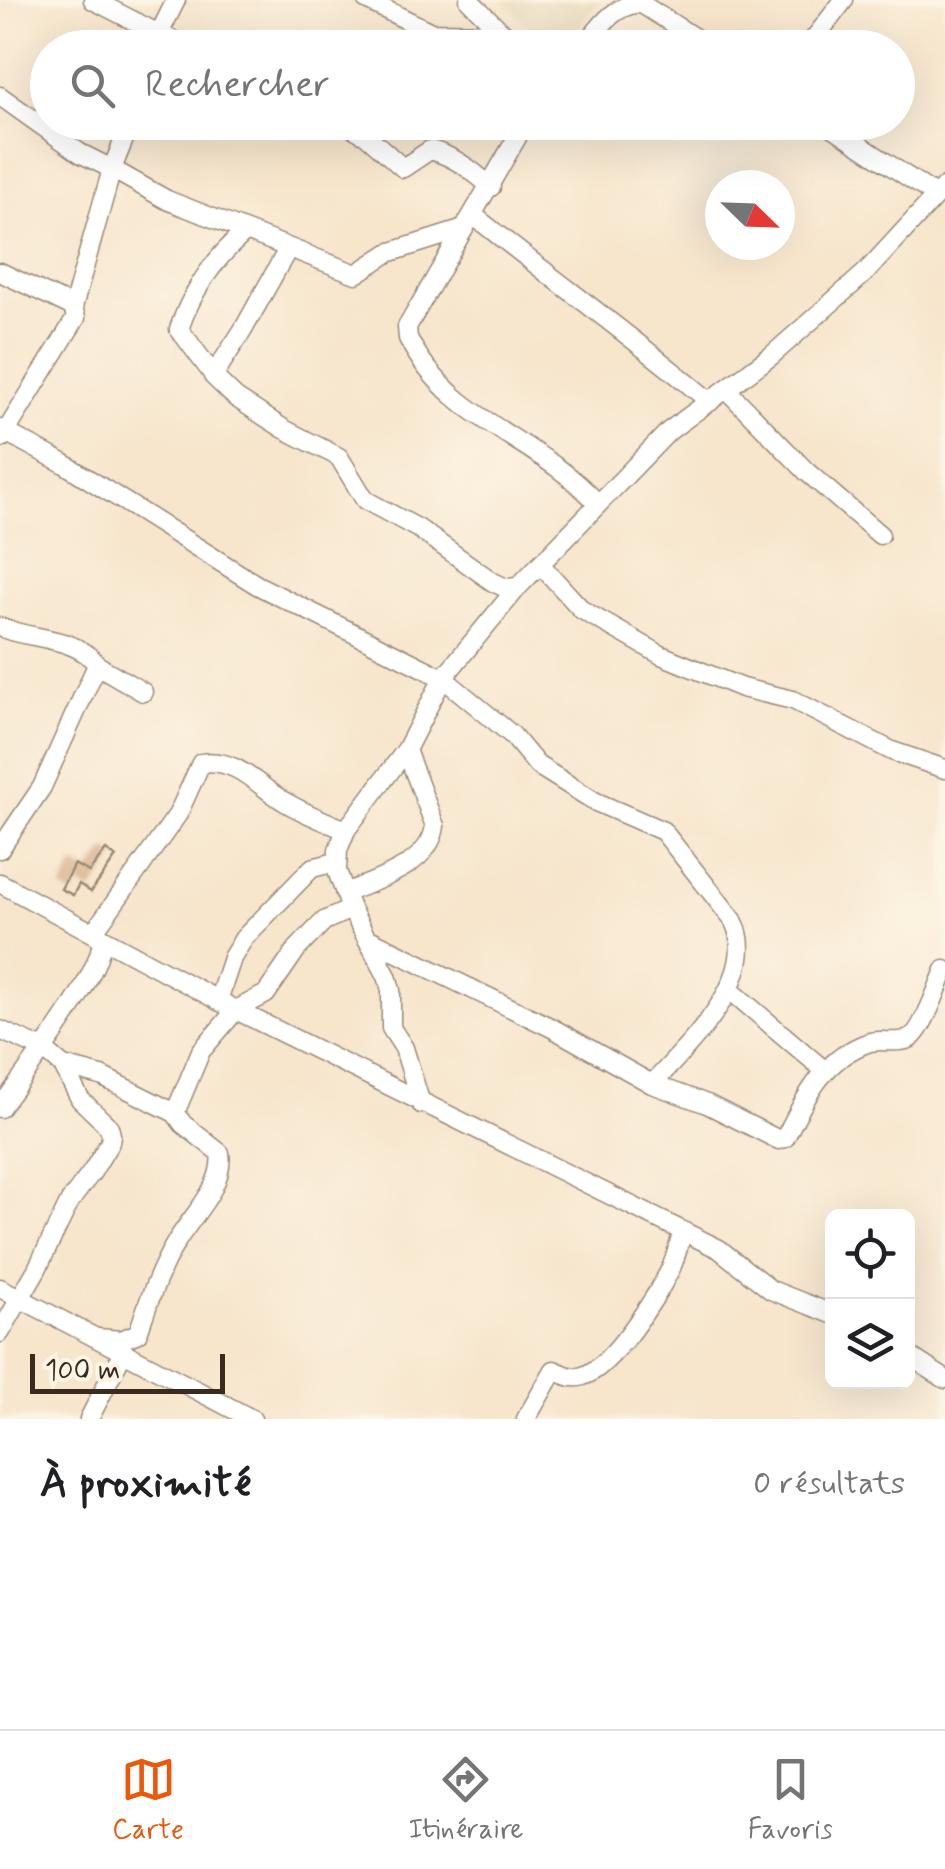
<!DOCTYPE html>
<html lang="fr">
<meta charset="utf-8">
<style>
body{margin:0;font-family:Mynerve,sans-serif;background:#f2f2f2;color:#202124}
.controls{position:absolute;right:30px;bottom:30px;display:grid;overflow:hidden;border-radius:15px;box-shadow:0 10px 40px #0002}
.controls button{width:90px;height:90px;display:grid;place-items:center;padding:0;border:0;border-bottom:2px solid #e0e0e0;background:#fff;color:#202124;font:50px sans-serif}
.compass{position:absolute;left:705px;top:170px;width:90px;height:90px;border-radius:50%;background:#fff;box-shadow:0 10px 40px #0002;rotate:113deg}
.scale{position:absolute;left:30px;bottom:25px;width:195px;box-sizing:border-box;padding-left:10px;border:5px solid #3b2a1e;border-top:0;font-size:28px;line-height:35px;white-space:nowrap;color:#3b2a1e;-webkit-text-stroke:8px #fcf5e5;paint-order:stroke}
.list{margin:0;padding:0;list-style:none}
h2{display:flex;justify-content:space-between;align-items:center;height:130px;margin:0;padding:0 40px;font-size:42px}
h2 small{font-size:32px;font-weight:400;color:#757577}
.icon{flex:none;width:55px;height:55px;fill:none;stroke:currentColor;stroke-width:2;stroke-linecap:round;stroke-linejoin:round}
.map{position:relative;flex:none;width:945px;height:1419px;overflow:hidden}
.search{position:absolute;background:#fff;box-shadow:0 10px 40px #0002;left:30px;right:30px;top:30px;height:110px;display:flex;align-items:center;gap:25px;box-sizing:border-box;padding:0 35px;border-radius:55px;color:#757577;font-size:38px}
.sheet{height:310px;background:#fff}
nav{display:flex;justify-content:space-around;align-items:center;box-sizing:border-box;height:140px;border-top:2px solid #e0e0e0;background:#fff;font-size:28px;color:#757577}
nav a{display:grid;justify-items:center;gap:5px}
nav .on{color:#ea580c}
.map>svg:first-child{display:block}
.built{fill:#e9d9ba}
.building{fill:#dcb594}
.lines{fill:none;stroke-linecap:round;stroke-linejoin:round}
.minor-casing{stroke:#998875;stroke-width:21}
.minor{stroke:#fff;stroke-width:18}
</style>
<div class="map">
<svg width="945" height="1419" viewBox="0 0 945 1419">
<rect width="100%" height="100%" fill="#fcf5e5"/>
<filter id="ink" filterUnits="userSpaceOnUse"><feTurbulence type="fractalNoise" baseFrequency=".01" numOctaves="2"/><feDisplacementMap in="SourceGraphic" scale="20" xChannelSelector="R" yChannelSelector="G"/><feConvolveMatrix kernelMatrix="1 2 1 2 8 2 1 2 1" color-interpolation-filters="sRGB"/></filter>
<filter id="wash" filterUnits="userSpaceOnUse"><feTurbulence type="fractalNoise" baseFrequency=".0048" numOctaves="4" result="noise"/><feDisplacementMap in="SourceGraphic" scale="40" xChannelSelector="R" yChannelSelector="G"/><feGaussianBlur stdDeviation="2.25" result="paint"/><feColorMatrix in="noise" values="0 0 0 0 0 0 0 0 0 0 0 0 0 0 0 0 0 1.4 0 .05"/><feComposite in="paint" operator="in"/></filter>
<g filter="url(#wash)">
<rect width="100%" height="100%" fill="#f7e5cc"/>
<polygon class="built" points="503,0 601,0 562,47 549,48"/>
<g id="blocks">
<polygon class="building" points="106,850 116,857 91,892 79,884 73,895 61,889 74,864 89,872"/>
</g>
</g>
<g filter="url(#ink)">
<use href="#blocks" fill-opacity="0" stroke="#998875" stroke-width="2.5"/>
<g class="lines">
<defs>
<g id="minor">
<polyline points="93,0 159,34 176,0"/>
<polyline points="366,0 431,32 504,33"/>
<polyline points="469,0 518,48"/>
<polyline points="155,48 159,34 190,48"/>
<path d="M583,48c17,-21 29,-42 57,-45l71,45"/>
<polyline points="807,48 844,0"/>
<polyline points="0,96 80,153 112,169 131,122"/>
<path d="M342,122l24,13 37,33 27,-18c24,6 43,21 61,37"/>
<path d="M526,122l-119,205 1,11c41,83 131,100 190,166"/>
<polyline points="825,122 935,195"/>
<path d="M473,215c78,63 160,122 237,187"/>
<polyline points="288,249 243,330 213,376 236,398 284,429 339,457 365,500 419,529 493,582 506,588 518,587"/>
<polyline points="0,272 73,307 76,318 2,438"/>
<polyline points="73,307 112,169 167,200 356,274 388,253 464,229"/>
<path d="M212,373l-33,-44c13,-38 35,-70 65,-96"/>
<polyline points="727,390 807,472 880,535"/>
<path d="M0,429l63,34 194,122 186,93 69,57 25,30 59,37 67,29 70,89c30,55 -45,126 -81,164"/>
<polyline points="540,564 582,610 661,655 742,688 793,700 892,751 945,769"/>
<path d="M0,627c29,13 78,9 97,38l-55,122 -42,62"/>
<polyline points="97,665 143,692"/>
<polyline points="0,883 236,1010 201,1051 175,1113"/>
<path d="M345,893c32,-13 85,-28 90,-67l-29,-76"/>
<polyline points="351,909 324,921 297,949 266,994 236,1010 719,1249 771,1290 832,1314"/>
<path d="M93,933l85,-119 23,-51c36,-6 57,24 86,40 19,11 39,19 59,27"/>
<path d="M369,939l183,89 100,56 55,20 72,36 6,-2c20,-40 39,-81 85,-96 12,-3 28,2 39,-3 14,-7 29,-53 36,-69"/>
<polyline points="730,990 824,1070"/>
<polyline points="218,1001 232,958 244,938 312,868 336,862"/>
<polyline points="0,1030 43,1049 63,1066 80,1099 109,1127 111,1135 110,1142 92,1172 70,1201 37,1269 0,1333"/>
<path d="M63,1066l38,10 74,37 8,11 37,29c5,34 -30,64 -45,91 -16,27 -27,59 -37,89l-17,7 -23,-2"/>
<polyline points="421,1104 404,1048 391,1028 391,990 387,976 351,909 337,871 338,850 346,830 406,750 443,678 518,587 669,431 771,356 865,273 945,186"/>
<path d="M0,1108c25,-35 100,-129 102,-168"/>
<polyline points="0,1288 123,1352 89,1419"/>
<polyline points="123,1352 252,1419"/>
<polyline points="908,1355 945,1379"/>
<path d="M526,1419l28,-49c10,4 18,10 29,6 29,-9 74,-80 88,-108 5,-11 8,-25 12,-37"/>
</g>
</defs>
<use href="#minor" class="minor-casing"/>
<use href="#minor" class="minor"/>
</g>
</g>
</svg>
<div class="controls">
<button><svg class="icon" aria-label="locate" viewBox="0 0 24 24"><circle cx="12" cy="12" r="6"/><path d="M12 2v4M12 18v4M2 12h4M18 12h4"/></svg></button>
<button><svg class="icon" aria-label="layers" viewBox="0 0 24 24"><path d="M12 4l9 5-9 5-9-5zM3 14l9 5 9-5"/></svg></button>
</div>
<svg class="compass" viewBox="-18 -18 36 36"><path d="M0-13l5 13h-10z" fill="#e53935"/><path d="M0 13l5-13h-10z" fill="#757577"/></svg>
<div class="scale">100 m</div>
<div class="search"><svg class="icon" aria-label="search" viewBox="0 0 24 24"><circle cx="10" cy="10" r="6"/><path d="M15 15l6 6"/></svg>Rechercher</div>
</div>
<section class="sheet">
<h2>À proximité<small>0 résultats</small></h2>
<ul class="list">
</ul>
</section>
<nav>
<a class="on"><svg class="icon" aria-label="map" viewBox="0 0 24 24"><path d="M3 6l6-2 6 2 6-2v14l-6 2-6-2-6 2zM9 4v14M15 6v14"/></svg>Carte</a>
<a><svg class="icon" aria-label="directions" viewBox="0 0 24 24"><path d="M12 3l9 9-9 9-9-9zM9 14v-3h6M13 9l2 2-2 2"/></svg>Itinéraire</a>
<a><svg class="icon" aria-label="saved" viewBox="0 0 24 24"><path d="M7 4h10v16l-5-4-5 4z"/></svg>Favoris</a>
</nav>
